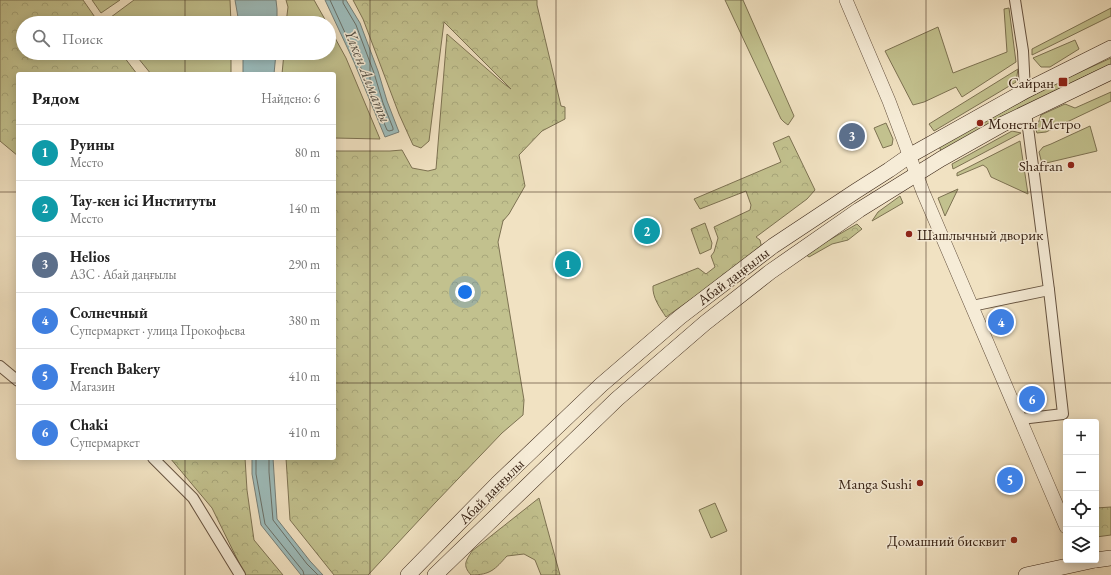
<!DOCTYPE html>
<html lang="ru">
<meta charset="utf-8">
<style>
body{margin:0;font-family:"EB Garamond",serif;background:#f2f2f2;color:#222}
.controls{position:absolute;right:12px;bottom:12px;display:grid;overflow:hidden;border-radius:4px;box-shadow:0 2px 10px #0003}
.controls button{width:36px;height:36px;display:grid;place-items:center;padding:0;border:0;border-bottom:1px solid #e0e0e0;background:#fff;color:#222;font:20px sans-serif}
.you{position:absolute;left:465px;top:292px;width:14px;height:14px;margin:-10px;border:3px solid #fff;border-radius:50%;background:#1a73e8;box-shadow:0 0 0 6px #1a73e833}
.badge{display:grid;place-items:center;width:26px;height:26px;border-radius:50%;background:#8f2418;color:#fff;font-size:13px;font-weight:700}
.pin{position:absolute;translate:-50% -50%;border:2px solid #fff;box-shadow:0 1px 4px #0006}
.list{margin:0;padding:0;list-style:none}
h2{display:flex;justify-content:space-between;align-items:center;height:52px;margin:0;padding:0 16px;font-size:17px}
h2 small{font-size:13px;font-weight:400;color:#767676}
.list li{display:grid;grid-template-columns:26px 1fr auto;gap:12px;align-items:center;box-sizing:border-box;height:56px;padding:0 16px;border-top:1px solid #e0e0e0}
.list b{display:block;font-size:15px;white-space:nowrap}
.list p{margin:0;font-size:13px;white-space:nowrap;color:#767676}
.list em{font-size:13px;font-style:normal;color:#767676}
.icon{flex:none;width:22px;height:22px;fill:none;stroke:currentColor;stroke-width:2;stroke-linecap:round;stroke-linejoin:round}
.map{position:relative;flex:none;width:1111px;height:575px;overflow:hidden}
.search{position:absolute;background:#fff;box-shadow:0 2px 10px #0003;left:16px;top:16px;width:320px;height:44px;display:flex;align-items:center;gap:10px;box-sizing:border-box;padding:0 14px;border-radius:22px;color:#767676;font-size:15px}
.panel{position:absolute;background:#fff;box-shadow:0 2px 10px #0003;left:16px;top:72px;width:320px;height:388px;border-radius:4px}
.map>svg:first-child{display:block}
.green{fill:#c2c18e;stroke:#7d7252}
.forest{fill:url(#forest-crowns);stroke:#7d7252}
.water{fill:#9dbcbb;stroke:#757f79}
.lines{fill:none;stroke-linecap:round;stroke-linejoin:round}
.shore{stroke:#6a7068;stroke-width:1}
.minor-casing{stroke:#665340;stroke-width:12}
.tertiary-casing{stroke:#665340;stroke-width:14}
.secondary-casing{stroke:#382315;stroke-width:16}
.minor{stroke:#f6ecd7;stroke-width:10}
.tertiary{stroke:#f6ecd7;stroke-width:13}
.secondary{stroke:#f6ecd7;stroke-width:15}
.grid{fill:none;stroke:#382315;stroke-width:1;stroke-opacity:0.55}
.poi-dot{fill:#8f2418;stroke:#f6ecd7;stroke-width:1.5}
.labels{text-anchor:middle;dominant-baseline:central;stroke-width:3;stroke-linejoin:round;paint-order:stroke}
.poi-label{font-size:15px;fill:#382315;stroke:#f6ecd7;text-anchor:end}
.street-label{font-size:15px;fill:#382315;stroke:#f6ecd7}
.water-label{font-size:16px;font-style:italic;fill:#565147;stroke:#f6ecd7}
</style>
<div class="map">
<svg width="1111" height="575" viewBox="0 0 1111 575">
<defs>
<pattern id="forest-crowns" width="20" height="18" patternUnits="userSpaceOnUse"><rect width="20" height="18" fill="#c2c18e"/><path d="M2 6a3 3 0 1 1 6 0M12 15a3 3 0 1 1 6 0" fill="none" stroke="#a7a67a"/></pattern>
</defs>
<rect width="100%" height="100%" fill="#f1e2c2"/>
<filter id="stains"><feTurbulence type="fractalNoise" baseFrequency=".005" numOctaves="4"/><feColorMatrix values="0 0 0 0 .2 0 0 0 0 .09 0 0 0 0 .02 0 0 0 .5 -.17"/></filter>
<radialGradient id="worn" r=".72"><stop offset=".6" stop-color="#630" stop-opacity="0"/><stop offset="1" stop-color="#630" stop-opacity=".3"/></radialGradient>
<g class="green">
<polygon points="92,0 120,0 101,13"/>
<polygon points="134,0 230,0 231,23 109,23 107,20"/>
<polygon points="286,0 314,0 327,23 286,23 288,7"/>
<polygon points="725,0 743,0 794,116 788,125 784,122 781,119"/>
<polygon points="1009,8 1016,62 962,97 956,87 924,102 913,105 885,51 938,27 953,73 1007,52 1004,9"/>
<polygon points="1111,8 1111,16 1032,55 1032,49"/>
<polygon points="329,27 346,58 380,139 334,138 334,74 282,74 284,53 329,53"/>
<polygon points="1075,40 1079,49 1050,67 1041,67 1033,58"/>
<polygon points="134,53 231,53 231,74 151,74"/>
<path d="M1111,58v6c-58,27 -114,56 -170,87l-2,-5 117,-63z"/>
<polygon points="1018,69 1016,82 934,131 929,124"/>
<polygon points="1111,92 1111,101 1046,132 1037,133 1036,130 1041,115 1065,104 1075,108"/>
<polygon points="886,123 893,139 892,145 883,148 874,128"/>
<polygon points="1090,126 1097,151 1042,164 1039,152 1043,147 1051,144"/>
<polygon points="1012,131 1021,133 953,169 952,164"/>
<polygon points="1020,141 1028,194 991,177 987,168 983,165 957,176 957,173"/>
<polygon points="958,189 945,216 938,198"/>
<polygon points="715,503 727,531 711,538 699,510"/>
</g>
<g class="forest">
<polygon points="0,0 83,0 99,23 23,23 23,53 121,53 137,74 18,74 18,156 0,141"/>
<polygon points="353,0 537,0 537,5 561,106 565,107 565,119 542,131 519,155 525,186 509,214 503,221 498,242 524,400 523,415 502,433 435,503 368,575 334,575 290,520 286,458 334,458 334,151 390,151 402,150 412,168 428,171 436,169 447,34 503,83 511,89 444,22 429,141 421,148 413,145 399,114 363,19"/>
<path d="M789,136l26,54 -8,9 -51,38 4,3 2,9 -96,68c-6,-9 -14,-20 -13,-31l45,-18 8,6 9,-7 -4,-11 3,-4 4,-14 -4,-11 36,-17 1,-5 -5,-14 -46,18 -6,-10 87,-37 -8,-19z"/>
<polygon points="900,196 903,203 872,221 878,212"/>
<polygon points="705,223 712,243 711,249 700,254 691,229"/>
<polygon points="857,224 862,229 848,240 832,244 809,257 805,254"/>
<polygon points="170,458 245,458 247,490 254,540 283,575 245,575 212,508"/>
<path d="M539,498l21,77h-19l-6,-15 -11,-6 -17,2c-12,13 -16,19 -36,19 -9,-10 -5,-14 1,-24z"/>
<polygon points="1111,507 1111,535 1096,537 1096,508"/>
</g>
<g class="water">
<polygon points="235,0 276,0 277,9 277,23 239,23"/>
<polygon points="325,0 346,0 360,23 378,71 387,101 399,132 385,137 354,62"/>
<polygon points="243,53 276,53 274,74 243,74"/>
<polygon points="252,458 273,458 277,519 310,561 323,575 301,575 261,525 252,474"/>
</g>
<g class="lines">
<g class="shore">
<polyline points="330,0 358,61 387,130 389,131 393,130 393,128 383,103 374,73 356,25 343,3 343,0"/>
<polyline points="256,458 256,474 265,524 303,571 304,575"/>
<polyline points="269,458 269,472 273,520 307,564 318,575"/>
</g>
<defs>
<g id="minor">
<polyline points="1015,0 1023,51 1025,91"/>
<polyline points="972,306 1049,290 1026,112"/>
<polyline points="0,366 18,381"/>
<polyline points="1021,419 1063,414 1049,290"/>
<polyline points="153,458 193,498 240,575"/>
</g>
<polyline id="tertiary" points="846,0 889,101 923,192 1066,527"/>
<g id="secondary">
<polyline points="1096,560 1111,558"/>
<polyline points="408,575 497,484 601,385 680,317 773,246 856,191 889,170 909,156 1025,91 1111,48"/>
<polyline points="435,575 617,399 705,323 770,272 859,210 941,159 1003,124 1111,72"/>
<polyline points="1026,575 1095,560"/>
</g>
</defs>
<use href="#minor" class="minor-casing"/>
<use href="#tertiary" class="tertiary-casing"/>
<use href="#secondary" class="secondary-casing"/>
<use href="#minor" class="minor"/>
<use href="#tertiary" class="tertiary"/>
<use href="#secondary" class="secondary"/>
</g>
<path class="grid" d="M185,0v23M370,0v575M556,0v575M741,0v575M926,0v575M185,53v21M0,192h18M334,192h777M0,383h18M334,383h777M185,458v117"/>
<g class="poi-dot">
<rect x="1058" y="77" width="10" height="10" rx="2"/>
<circle cx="980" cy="123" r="4"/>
<circle cx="1071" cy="165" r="4"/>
<circle cx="909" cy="234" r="4"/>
<circle cx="920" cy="483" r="4"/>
<circle cx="1014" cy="540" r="4"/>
</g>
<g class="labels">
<g class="poi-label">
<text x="1054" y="82">Сайран</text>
<text x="988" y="123" text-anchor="start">Монеты Метро</text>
<text x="1063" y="165">Shafran</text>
<text x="917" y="234" text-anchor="start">Шашлычный дворик</text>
<text x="912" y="483">Manga Sushi</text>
<text x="1006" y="540">Домашний бисквит</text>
</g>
<g class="street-label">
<text transform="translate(733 276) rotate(-37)">Абай даңғылы</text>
<text transform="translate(491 491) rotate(-45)">Абай даңғылы</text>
</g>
<g class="water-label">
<text transform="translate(368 76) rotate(68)">Үлкен Алматы</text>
</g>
</g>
<rect width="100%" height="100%" filter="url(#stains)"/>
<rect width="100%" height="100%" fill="url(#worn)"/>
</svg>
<div class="controls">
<button>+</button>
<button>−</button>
<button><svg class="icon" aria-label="locate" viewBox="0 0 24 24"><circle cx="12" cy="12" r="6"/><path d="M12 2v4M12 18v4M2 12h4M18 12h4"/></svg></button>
<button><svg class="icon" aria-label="layers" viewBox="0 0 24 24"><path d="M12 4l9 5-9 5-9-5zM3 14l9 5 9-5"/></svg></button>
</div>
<div class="you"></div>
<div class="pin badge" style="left:568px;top:264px;background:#0f9aa8">1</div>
<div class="pin badge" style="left:647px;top:231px;background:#0f9aa8">2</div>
<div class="pin badge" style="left:852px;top:136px;background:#5c6f8a">3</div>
<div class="pin badge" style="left:1001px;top:322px;background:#3f7fe0">4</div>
<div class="pin badge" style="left:1010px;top:480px;background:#3f7fe0">5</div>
<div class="pin badge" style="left:1032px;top:399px;background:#3f7fe0">6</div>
<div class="search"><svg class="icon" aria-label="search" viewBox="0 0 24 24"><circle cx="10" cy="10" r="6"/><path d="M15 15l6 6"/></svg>Поиск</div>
<section class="panel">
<h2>Рядом<small>Найдено: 6</small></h2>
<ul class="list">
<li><span class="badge" style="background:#0f9aa8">1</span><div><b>Руины</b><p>Место</p></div><em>80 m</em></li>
<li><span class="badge" style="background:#0f9aa8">2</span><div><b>Тау-кен ісі Институты</b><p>Место</p></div><em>140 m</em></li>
<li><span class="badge" style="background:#5c6f8a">3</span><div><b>Helios</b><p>АЗС · Абай даңғылы</p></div><em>290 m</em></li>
<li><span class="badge" style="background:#3f7fe0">4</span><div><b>Солнечный</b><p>Супермаркет · улица Прокофьева</p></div><em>380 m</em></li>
<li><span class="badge" style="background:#3f7fe0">5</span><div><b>French Bakery</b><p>Магазин</p></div><em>410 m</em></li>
<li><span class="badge" style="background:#3f7fe0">6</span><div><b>Chaki</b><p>Супермаркет</p></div><em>410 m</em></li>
</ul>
</section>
</div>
